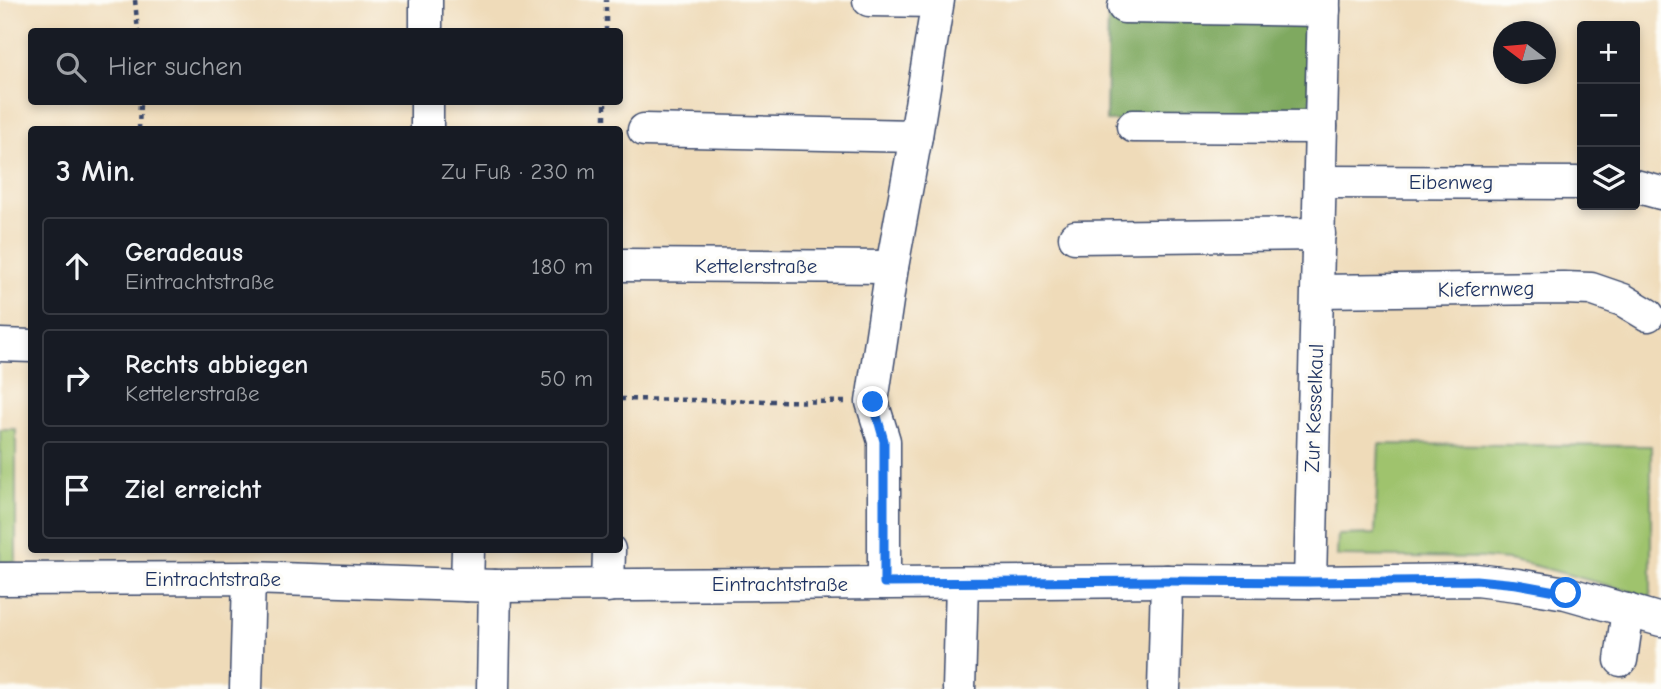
<!DOCTYPE html>
<html lang="de">
<meta charset="utf-8">
<style>
body{margin:0;font-family:"Comic Neue",sans-serif;background:#242831;color:#f1f3f6}
.controls{position:absolute;right:21px;top:21px;display:grid;overflow:hidden;border-radius:7px;box-shadow:0 4px 10px #0003}
.controls button{width:63px;height:63px;display:grid;place-items:center;padding:0;border:0;border-bottom:2px solid #363941;background:#171b24;color:#f1f3f6;font:35px sans-serif}
.compass{position:absolute;left:1493px;top:21px;width:63px;height:63px;border-radius:50%;background:#171b24;box-shadow:0 4px 10px #0003;rotate:286deg}
.stop{position:absolute;width:21px;height:21px;margin:-16px;border:5px solid #1a73e8;border-radius:50%;background:#fff}
.stop.end{background:#1a73e8;border-color:#fff;box-shadow:0 2px 7px #0008}
.list{margin:0;padding:0;list-style:none}
h2{display:flex;justify-content:space-between;align-items:center;height:91px;margin:0;padding:0 28px;font-size:30px}
h2 small{font-size:23px;font-weight:400;color:#9ea1a6}
.list li{display:grid;grid-template-columns:46px 1fr auto;gap:21px;align-items:center;box-sizing:border-box;height:98px;margin:0 14px 14px;padding:0 14px;border:2px solid #363941;border-radius:7px}
.list b{display:block;font-size:26px;white-space:nowrap}
.list p{margin:0;font-size:23px;white-space:nowrap;color:#9ea1a6}
.list em{font-size:23px;font-style:normal;color:#9ea1a6}
.icon{flex:none;width:38px;height:38px;fill:none;stroke:currentColor;stroke-width:2;stroke-linecap:round;stroke-linejoin:round}
.map{position:relative;flex:none;width:1661px;height:689px;overflow:hidden}
.search{position:absolute;background:#171b24;box-shadow:0 4px 10px #0003;left:28px;top:28px;width:595px;height:77px;display:flex;align-items:center;gap:18px;box-sizing:border-box;padding:0 24px;border-radius:7px;color:#9ea1a6;font-size:26px}
.panel{position:absolute;background:#171b24;box-shadow:0 4px 10px #0003;left:28px;top:126px;width:595px;height:427px;border-radius:7px}
.map>svg:first-child{display:block}
.green{fill:#9fc36d;stroke:#5d7966;stroke-width:2}
.forest{fill:#7fa960;stroke:#4d6c5f;stroke-width:2}
.lines{fill:none;stroke-linecap:round;stroke-linejoin:round}
.minor-casing{stroke:#3b496c;stroke-width:35}
.path{stroke:#3b496c;stroke-width:4.5;stroke-dasharray:5 5;stroke-linecap:butt}
.minor{stroke:#fff;stroke-width:32}
.route{stroke:#1a73e8;stroke-width:9}
.labels{text-anchor:middle;dominant-baseline:central;stroke-width:7;stroke-linejoin:round;paint-order:stroke}
.street-label{font-size:21px;fill:#1b2f5e;stroke:#fdfcf7}
</style>
<div class="map">
<svg width="1661" height="689" viewBox="0 0 1661 689">
<rect width="100%" height="100%" fill="#fdfcf7"/>
<filter id="ink" filterUnits="userSpaceOnUse"><feTurbulence type="fractalNoise" baseFrequency=".0143" numOctaves="2"/><feDisplacementMap in="SourceGraphic" scale="14" xChannelSelector="R" yChannelSelector="G"/><feConvolveMatrix kernelMatrix="1 2 1 2 8 2 1 2 1" color-interpolation-filters="sRGB"/></filter>
<filter id="wash" filterUnits="userSpaceOnUse"><feTurbulence type="fractalNoise" baseFrequency=".00686" numOctaves="4" result="noise"/><feDisplacementMap in="SourceGraphic" scale="28" xChannelSelector="R" yChannelSelector="G"/><feGaussianBlur stdDeviation="1.57" result="paint"/><feColorMatrix in="noise" values="0 0 0 0 0 0 0 0 0 0 0 0 0 0 0 0 0 1.4 0 .05"/><feComposite in="paint" operator="in"/></filter>
<g filter="url(#wash)">
<rect width="100%" height="100%" fill="#efdbb9"/>
<g class="green">
<rect x="0" y="429" width="16" height="133"/>
<polygon points="1379,444 1651,446 1651,597 1536,566 1508,560 1481,558 1337,556 1338,535 1375,534"/>
</g>
<polygon class="forest" points="1108,10 1314,16 1310,122 1106,121"/>
</g>
<g filter="url(#ink)">
<g class="lines">
<defs>
<g id="minor">
<polyline points="426,0 426,32"/>
<polyline points="869,0 937,1"/>
<polyline points="1124,7 1324,10"/>
<polyline points="427,102 427,130"/>
<polyline points="1133,126 1321,127"/>
<polyline points="644,130 916,136"/>
<polyline points="1320,182 1582,183"/>
<polyline points="1635,186 1661,193"/>
<polyline points="1075,237 1319,234"/>
<polyline points="620,265 892,267"/>
<polyline points="1318,291 1563,288 1591,289 1623,300 1648,315"/>
<polyline points="0,345 32,346"/>
<polyline points="0,579 249,578 495,586 1167,581 1310,582 1476,580 1517,585 1566,593 1661,620"/>
<polyline points="1310,582 1324,0"/>
<polyline points="884,583 884,441 872,402 892,267 916,136 938,0"/>
<polyline points="467,585 468,550"/>
<polyline points="608,586 609,550"/>
<polyline points="1621,660 1628,610"/>
<polyline points="246,689 249,578"/>
<polyline points="493,689 495,586"/>
<polyline points="959,689 962,583"/>
<polyline points="1164,689 1167,581"/>
</g>
</defs>
<use href="#minor" class="minor-casing"/>
<g class="path">
<polyline points="135,0 138,32"/>
<polyline points="606,32 606,0"/>
<polyline points="605,129 619,129"/>
<polyline points="605,129 605,102"/>
<polyline points="139,130 140,102"/>
<polyline points="620,399 846,402"/>
</g>
<use href="#minor" class="minor"/>
</g>
</g>
<g class="lines" filter="url(#ink)">
<polyline class="route" points="873,402 884,441 884,583 1167,581 1310,582 1476,580 1517,584 1566,593"/>
</g>
<g class="labels">
<g class="street-label">
<text x="1451" y="182">Eibenweg</text>
<text x="756" y="266">Kettelerstraße</text>
<text transform="translate(1486 289) rotate(-1)">Kiefernweg</text>
<text transform="translate(1314 408) rotate(-88)">Zur Kesselkaul</text>
<text x="213" y="579">Eintrachtstraße</text>
<text x="780" y="584">Eintrachtstraße</text>
</g>
</g>
</svg>
<div class="controls">
<button>+</button>
<button>−</button>
<button><svg class="icon" aria-label="layers" viewBox="0 0 24 24"><path d="M12 4l9 5-9 5-9-5zM3 14l9 5 9-5"/></svg></button>
</div>
<svg class="compass" viewBox="-18 -18 36 36"><path d="M0-13l5 13h-10z" fill="#e53935"/><path d="M0 13l5-13h-10z" fill="#9ea1a6"/></svg>
<div class="stop" style="left:1566px;top:593px"></div>
<div class="stop end" style="left:873px;top:402px"></div>
<div class="search"><svg class="icon" aria-label="search" viewBox="0 0 24 24"><circle cx="10" cy="10" r="6"/><path d="M15 15l6 6"/></svg>Hier suchen</div>
<section class="panel">
<h2>3 Min.<small>Zu Fuß · 230 m</small></h2>
<ul class="list">
<li><svg class="icon" aria-label="ahead" viewBox="0 0 24 24"><path d="M12 20V5M6 11l6-6 6 6"/></svg><div><b>Geradeaus</b><p>Eintrachtstraße</p></div><em>180 m</em></li>
<li><svg class="icon" aria-label="right" viewBox="0 0 24 24"><path d="M7 20v-9h11M14 6l5 5-5 5"/></svg><div><b>Rechts abbiegen</b><p>Kettelerstraße</p></div><em>50 m</em></li>
<li><svg class="icon" aria-label="arrive" viewBox="0 0 24 24"><path d="M6 21V4h12l-3 4 3 4H6"/></svg><div><b>Ziel erreicht</b></div></li>
</ul>
</section>
</div>
